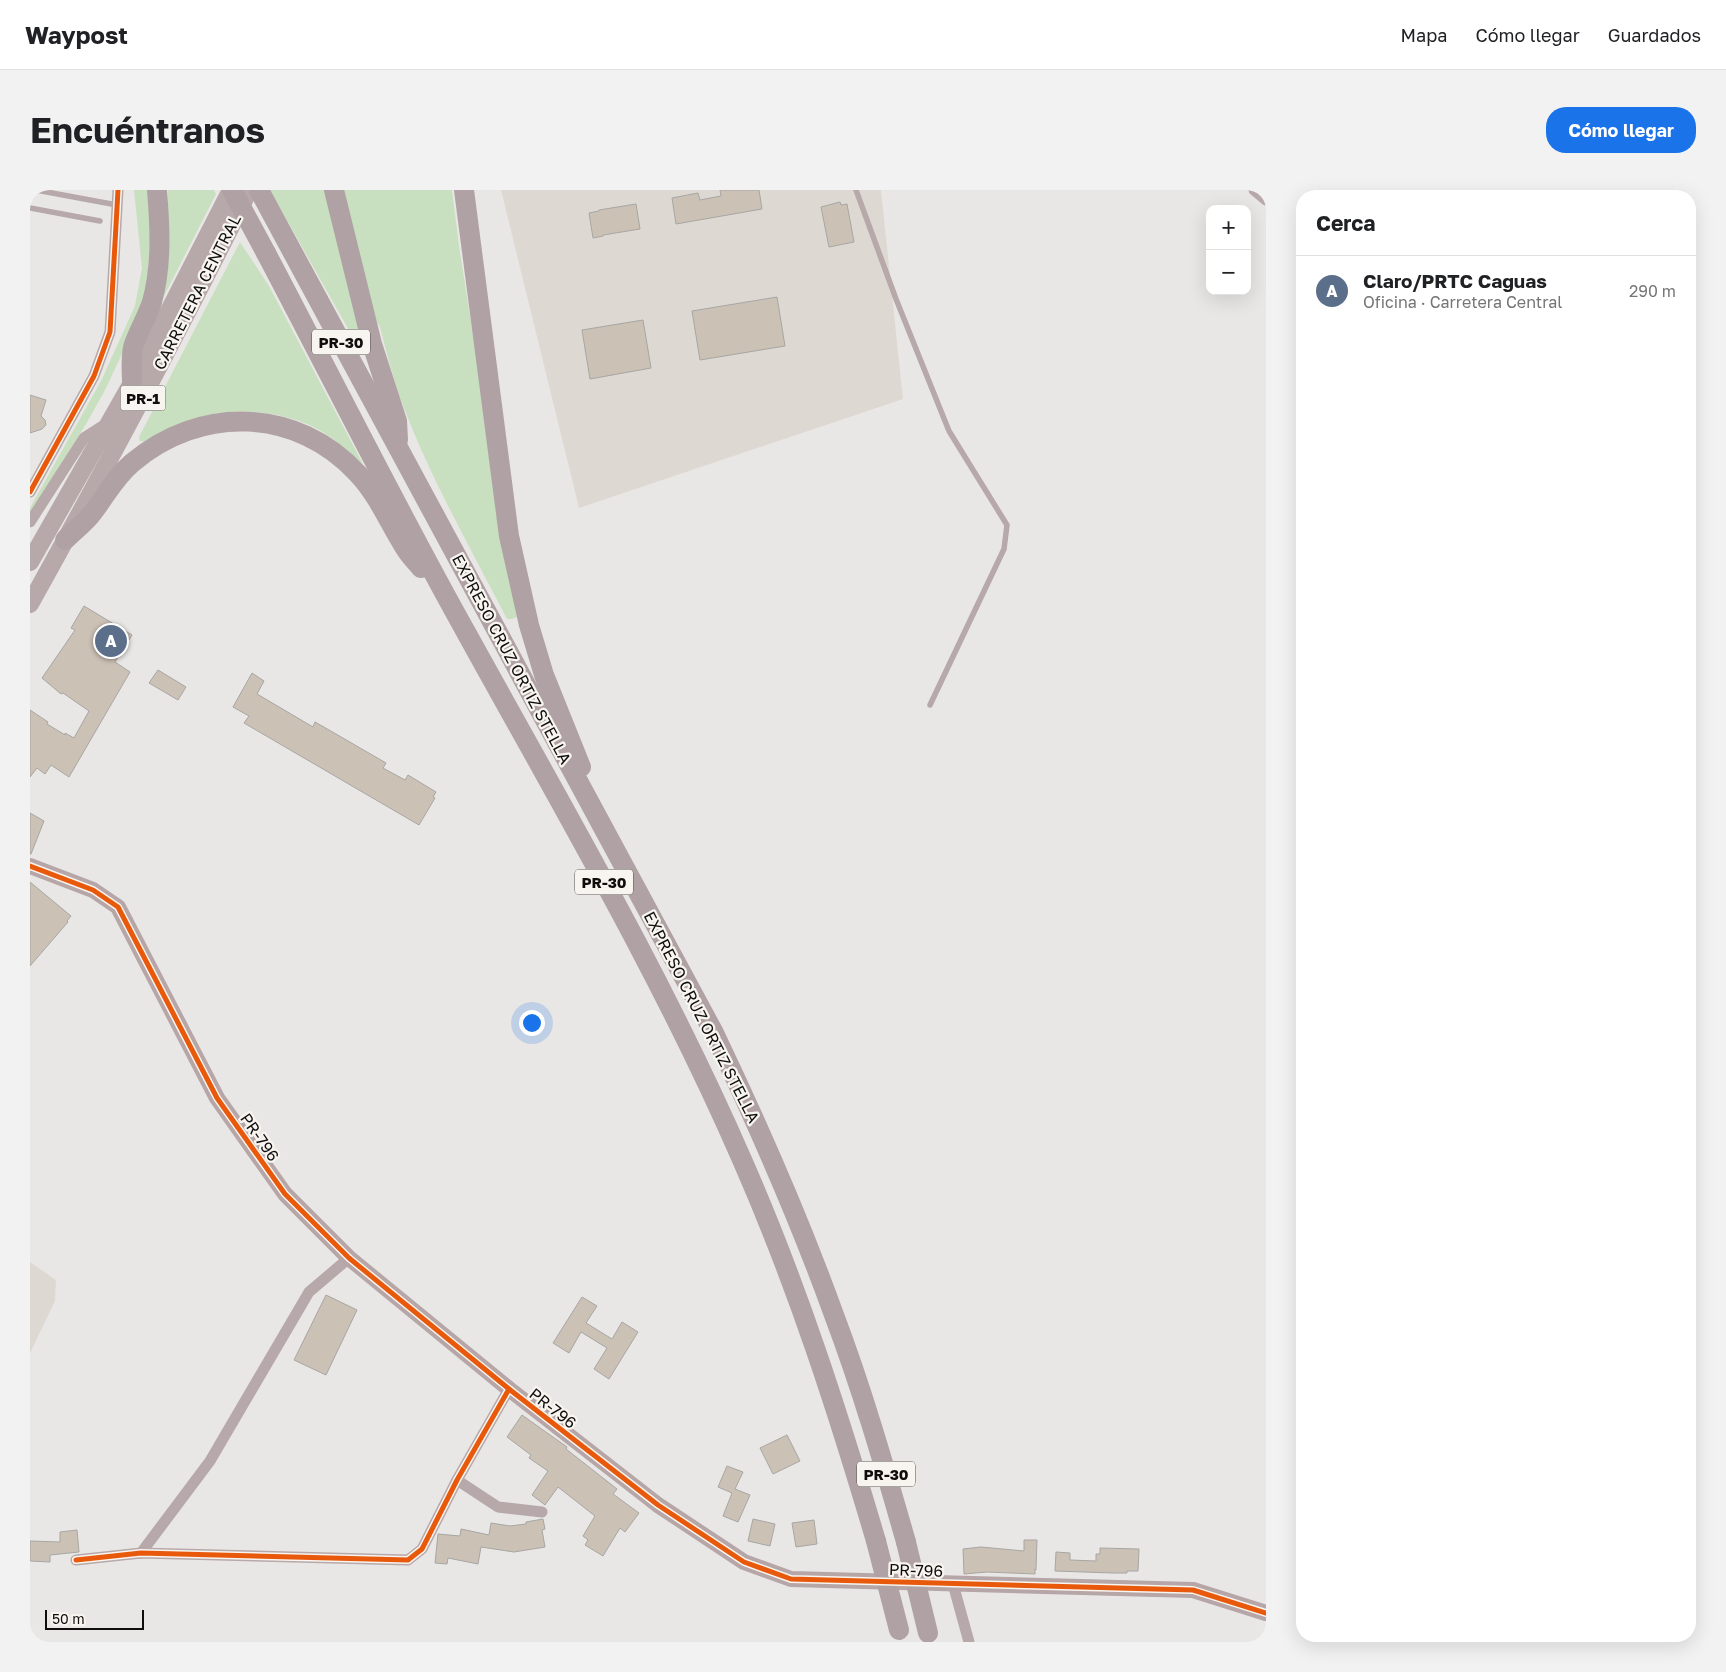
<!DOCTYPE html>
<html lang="es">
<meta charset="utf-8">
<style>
body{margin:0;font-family:"Golos Text",sans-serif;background:#f2f2f2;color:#202124}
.controls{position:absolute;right:15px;top:15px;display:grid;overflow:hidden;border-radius:10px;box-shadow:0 5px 20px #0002}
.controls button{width:45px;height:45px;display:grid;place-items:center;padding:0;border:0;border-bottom:1px solid #e0e0e0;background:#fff;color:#202124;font:25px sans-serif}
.scale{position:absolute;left:15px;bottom:12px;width:99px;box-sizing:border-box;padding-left:5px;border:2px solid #0f0e0d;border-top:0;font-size:14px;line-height:18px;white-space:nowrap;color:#0f0e0d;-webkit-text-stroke:4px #f8f5f0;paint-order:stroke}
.you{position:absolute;left:501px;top:832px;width:18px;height:18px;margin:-12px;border:4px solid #fff;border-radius:50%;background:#1a73e8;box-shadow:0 0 0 8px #1a73e833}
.badge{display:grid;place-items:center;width:32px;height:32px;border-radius:50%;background:#1a73e8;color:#fff;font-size:16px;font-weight:700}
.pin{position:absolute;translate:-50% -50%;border:2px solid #fff;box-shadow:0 1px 5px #0006}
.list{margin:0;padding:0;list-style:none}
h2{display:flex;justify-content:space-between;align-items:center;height:65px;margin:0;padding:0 20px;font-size:21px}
h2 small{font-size:16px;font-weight:400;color:#757577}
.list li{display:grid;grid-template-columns:32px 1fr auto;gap:15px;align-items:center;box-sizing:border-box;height:70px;padding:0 20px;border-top:1px solid #e0e0e0}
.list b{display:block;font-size:19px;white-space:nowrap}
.list p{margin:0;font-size:16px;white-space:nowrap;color:#757577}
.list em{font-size:16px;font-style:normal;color:#757577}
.map{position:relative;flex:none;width:1236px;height:1452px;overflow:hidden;border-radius:20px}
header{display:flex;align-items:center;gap:30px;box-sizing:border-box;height:70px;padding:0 25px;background:#fff;border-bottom:1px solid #e0e0e0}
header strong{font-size:24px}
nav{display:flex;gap:28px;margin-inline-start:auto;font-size:18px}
.intro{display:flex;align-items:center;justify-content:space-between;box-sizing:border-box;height:120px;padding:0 30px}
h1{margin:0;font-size:35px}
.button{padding:12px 22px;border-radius:20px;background:#1a73e8;color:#fff;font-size:18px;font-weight:700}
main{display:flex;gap:30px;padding:0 30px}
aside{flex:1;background:#fff;border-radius:20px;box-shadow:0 5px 20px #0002}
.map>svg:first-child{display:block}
.built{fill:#ddd9d2}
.green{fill:#c8dfc0}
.building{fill:#ccc1b5;stroke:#a7a6a4}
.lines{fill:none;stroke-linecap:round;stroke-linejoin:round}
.lane{stroke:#b7a8a9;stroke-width:5.5}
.street{stroke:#b7a8a9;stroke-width:11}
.secondary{stroke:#b6a6a7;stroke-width:16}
.primary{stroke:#b7a8aa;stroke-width:18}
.highway{stroke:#b0a2a4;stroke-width:20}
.highway-bridge{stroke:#b0a2a4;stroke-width:20}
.cycleway-casing{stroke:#f8f5f0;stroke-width:8}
.cycleway{stroke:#e8590c;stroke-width:5}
.labels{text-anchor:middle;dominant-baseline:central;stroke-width:4.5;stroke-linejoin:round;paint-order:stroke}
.shield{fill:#f8f5f0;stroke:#555351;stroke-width:1}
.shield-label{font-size:15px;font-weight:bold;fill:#0f0e0d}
.street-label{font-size:16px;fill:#0f0e0d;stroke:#f8f5f0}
</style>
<header>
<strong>Waypost</strong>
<nav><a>Mapa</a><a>Cómo llegar</a><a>Guardados</a></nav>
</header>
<div class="intro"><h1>Encuéntranos</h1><a class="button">Cómo llegar</a></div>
<main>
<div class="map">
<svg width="1236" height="1452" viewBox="0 0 1236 1452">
<rect width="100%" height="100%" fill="#e9e7e5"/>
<g class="built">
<polygon points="471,0 851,0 873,209 549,318"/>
<polygon points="0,1072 26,1090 25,1111 0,1163"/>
</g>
<g class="green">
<polygon points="104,0 122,0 122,14 116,113 75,200 56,234 0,324 0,318 71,191 105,116 112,78"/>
<path d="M138,0h46l2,4 -53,104c7,-35 5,-72 5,-108z"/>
<polygon points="240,0 298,0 333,140 321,144"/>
<path d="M314,0h108l7,56 58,371 -5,2h-5c-36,-70 -75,-138 -103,-211 -10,-26 -17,-54 -24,-81l-5,-9z"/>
<path d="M210,52l29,44 94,178c-16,-14 -35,-32 -56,-40 -32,-14 -80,-17 -113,-5 -17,7 -33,16 -49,23l-5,-1 -1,-4z"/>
</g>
<g class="building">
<polygon points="690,0 729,0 732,19 646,34 642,8 668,3 670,10 691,6"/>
<polygon points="810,12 811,15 817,14 824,52 799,57 791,17"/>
<polygon points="606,14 610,39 573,45 573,46 563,48 559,23 569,21 569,20"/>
<polygon points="747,107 755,156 670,170 662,121"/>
<polygon points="613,130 621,178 560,189 552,140"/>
<polygon points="0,205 16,210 11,226 15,230 16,235 12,239 0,243"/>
<polygon points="54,416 102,445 85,472 100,482 39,587 21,575 15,584 7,578 0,587 0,520 18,532 17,534 35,545 35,543 44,548 59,521 33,503 31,504 12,488 45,440 41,438"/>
<polygon points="128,480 156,497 148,510 119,493"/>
<polygon points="222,483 234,491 227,504 283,537 285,532 299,540 356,573 353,578 375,590 378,585 406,602 403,607 405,608 389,635 214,533 219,526 203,517"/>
<polygon points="0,623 14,631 1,664 0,664"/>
<polygon points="0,692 41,726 37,731 38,732 0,776"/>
<polygon points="296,1105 327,1120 296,1185 264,1170"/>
<polygon points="552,1107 567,1116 556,1133 582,1149 592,1132 608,1142 579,1189 564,1179 577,1158 551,1142 539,1163 523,1153"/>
<polygon points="492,1225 537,1257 536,1259 587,1299 583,1304 609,1323 595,1342 590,1338 573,1366 555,1355 558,1350 553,1346 565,1326 528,1297 515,1315 502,1305 518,1281 499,1268 501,1265 477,1247"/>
<polygon points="757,1245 770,1271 743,1284 730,1258"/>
<polygon points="697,1276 713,1282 705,1299 720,1305 708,1332 693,1326 702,1303 688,1297"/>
<polygon points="513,1329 515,1339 512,1340 515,1357 484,1362 451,1357 448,1374 418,1368 417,1374 405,1373 408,1344 430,1346 431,1339 459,1345 461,1333 480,1336 496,1334 496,1332"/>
<polygon points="723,1329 745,1334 740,1356 718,1351"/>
<polygon points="784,1330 787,1354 766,1357 762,1333"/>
<polygon points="47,1340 49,1362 20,1365 20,1372 0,1371 0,1351 30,1352 30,1342"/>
<polygon points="994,1350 1007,1350 1006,1380 1005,1379 1005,1384 957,1382 934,1384 933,1359 951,1357 994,1361"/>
<polygon points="1070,1358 1109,1359 1108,1381 1097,1381 1097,1383 1083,1383 1025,1381 1026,1362 1040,1363 1040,1370 1066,1371 1066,1364 1070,1364"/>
</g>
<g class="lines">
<g class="lane">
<polyline points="6,0 87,15"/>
<polyline points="826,0 866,109 919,241 977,335 974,359 900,515"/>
<polyline points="0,18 70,31"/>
</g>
<g class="street">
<polyline points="1224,0 1236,10"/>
<polyline points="0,302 64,186 80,142 88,0"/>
<polyline points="0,332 54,248 76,234"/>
<polyline points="427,1290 468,1317 512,1322"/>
<polyline points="111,1363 180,1271 279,1102 319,1068"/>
<polyline points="46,1370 111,1363 378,1370 392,1359 427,1290 479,1199"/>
<polyline points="923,1394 939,1452"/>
</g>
<polyline class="secondary" points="0,676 63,700 88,717 187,908 255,1004 319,1068 479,1199 628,1315 714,1372 761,1389 1163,1400 1236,1423"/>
<g class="primary">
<polyline points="0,372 102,193 201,0"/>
<path d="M0,414c76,-137 150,-274 219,-414"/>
</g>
<g class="highway">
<path d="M229,0l455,843c44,92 85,185 120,282 28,74 50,150 72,227"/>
<polyline points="304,0 342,154 367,231 368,250"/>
<polyline points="434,0 479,346 499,435 514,485 551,577"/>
<path d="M236,63c67,127 131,256 201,381 96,174 197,346 276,528 54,123 95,250 133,379"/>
<path d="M102,193c0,-12 -2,-28 2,-39 5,-14 13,-27 18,-42 10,-36 8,-76 5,-112"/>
<path d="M35,350c8,-8 17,-15 25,-24 15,-18 23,-37 42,-53 68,-58 165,-56 226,11 20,21 31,49 47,74 4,7 11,14 16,20"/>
</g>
<g class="highway-bridge">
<polyline points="202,0 236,63"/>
<polyline points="846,1351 869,1440"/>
<polyline points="876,1352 898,1443"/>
</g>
<defs>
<g id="cycleway">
<polyline points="0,302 64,186 80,142 88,0"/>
<polyline points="0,676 63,700 88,717 187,908 255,1004 319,1068 479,1199 628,1315 714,1372 761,1389 1163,1400 1236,1423"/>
<polyline points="46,1370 111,1363 378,1370 392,1359 427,1290 479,1199"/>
</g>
</defs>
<use href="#cycleway" class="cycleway-casing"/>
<use href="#cycleway" class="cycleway"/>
</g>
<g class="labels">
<g class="shield">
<rect x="282" y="139.5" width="58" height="25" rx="4"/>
<rect x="90.5" y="195.5" width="45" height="25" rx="4"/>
<rect x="545" y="679.5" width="58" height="25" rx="4"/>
<rect x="827" y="1271.5" width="58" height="25" rx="4"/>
</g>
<g class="shield-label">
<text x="311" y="152">PR-30</text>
<text x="113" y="208">PR-1</text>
<text x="574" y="692">PR-30</text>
<text x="856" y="1284">PR-30</text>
</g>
<g class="street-label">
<text transform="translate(167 102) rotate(-63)">CARRETERA CENTRAL</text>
<text transform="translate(482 469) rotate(62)">EXPRESO CRUZ ORTIZ STELLA</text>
<text transform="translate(672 827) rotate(63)">EXPRESO CRUZ ORTIZ STELLA</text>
<text transform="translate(230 947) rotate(55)">PR-796</text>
<text transform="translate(523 1218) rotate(38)">PR-796</text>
<text transform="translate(886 1380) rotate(2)">PR-796</text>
</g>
</g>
</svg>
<div class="controls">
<button>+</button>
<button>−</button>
</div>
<div class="scale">50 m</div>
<div class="you"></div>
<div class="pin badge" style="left:81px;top:451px;background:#5c6f8a">A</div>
</div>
<aside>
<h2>Cerca<small></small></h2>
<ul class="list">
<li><span class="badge" style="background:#5c6f8a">A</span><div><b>Claro/PRTC Caguas</b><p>Oficina · Carretera Central</p></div><em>290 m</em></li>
</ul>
</aside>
</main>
